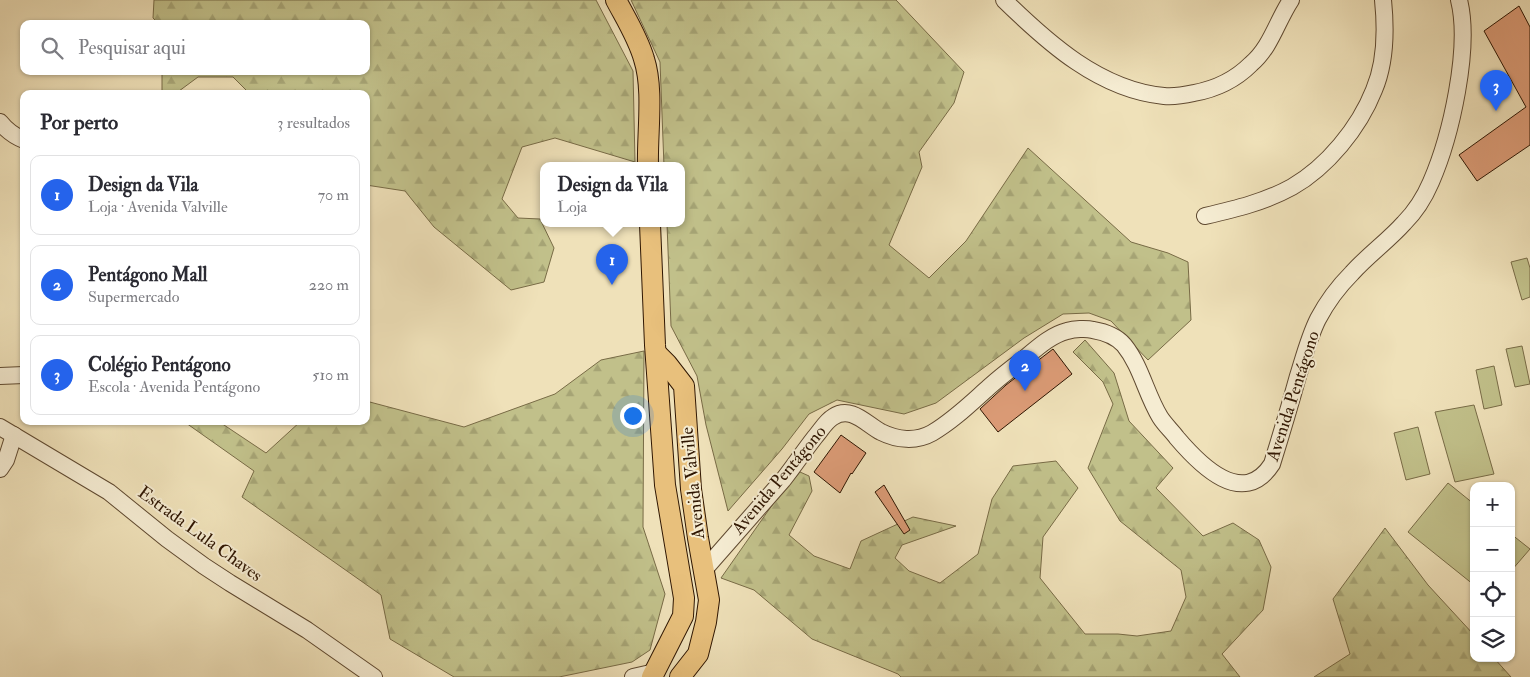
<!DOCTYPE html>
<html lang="pt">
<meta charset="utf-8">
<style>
body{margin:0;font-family:"IM FELL Double Pica",serif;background:#f2f2f3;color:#2b2b33}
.controls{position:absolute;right:15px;bottom:15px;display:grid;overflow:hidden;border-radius:10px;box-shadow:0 1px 4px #0004}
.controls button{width:45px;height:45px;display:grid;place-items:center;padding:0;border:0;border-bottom:1px solid #e1e1e2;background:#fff;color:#2b2b33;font:25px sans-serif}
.you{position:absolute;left:632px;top:415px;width:18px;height:18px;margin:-12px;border:4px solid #fff;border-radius:50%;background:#1a73e8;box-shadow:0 0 0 8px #1a73e833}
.badge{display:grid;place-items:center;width:32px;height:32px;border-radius:50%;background:#2563eb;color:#fff;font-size:16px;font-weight:700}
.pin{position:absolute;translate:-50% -41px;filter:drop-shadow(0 1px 2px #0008)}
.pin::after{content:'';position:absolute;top:26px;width:18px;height:15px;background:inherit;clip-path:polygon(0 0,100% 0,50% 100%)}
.popup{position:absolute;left:540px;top:162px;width:145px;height:65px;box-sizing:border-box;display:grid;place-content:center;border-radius:10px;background:#fff;filter:drop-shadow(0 1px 4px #0005);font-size:16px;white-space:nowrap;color:#7c7c81}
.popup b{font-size:19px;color:#2b2b33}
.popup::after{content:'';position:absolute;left:50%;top:100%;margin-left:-10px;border:10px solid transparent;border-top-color:#fff}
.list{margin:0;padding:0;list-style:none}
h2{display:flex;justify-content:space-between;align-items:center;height:65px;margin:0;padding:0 20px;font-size:21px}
h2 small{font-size:16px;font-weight:400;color:#7c7c81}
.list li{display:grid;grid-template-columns:32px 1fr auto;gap:15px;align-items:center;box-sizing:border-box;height:80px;margin:0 10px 10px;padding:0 10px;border:1px solid #e1e1e2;border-radius:10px}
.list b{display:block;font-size:19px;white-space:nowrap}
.list p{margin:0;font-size:16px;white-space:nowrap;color:#7c7c81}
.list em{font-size:16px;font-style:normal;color:#7c7c81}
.icon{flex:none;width:28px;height:28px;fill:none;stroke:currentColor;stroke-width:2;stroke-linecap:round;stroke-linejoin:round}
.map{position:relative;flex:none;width:1530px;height:677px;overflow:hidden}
.search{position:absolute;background:#fff;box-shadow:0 1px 4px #0004;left:20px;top:20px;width:350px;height:55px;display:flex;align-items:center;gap:12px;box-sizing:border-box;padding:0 18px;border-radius:10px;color:#7c7c81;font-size:19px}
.panel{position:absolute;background:#fff;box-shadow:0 1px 4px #0004;left:20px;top:90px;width:350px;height:335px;border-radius:10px}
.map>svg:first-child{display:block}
.forest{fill:url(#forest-firs);stroke:#786b46}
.pitch{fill:#c1c08a;stroke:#786b46}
.building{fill:#db9b76;stroke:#2f1602}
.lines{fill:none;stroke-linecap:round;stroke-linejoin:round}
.minor-casing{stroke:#5f4930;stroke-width:18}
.major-casing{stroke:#2f1602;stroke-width:22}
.minor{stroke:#f5ecd2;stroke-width:16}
.major{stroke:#e8c07c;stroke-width:20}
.labels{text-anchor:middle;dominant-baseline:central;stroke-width:4;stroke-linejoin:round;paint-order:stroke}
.street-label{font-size:18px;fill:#2f1602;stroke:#f5ecd2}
</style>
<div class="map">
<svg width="1530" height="677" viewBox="0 0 1530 677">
<defs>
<pattern id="forest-firs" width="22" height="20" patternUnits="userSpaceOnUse" patternTransform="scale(1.25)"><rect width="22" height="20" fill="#c1c08a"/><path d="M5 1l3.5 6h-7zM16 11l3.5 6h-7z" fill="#a6a475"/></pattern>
</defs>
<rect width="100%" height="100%" fill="#efe1b9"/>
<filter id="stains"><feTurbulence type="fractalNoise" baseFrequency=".004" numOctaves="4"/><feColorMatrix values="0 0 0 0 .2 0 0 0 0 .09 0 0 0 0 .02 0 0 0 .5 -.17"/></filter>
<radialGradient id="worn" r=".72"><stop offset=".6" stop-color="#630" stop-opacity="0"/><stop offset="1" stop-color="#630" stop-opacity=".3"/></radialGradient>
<g class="forest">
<polygon points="154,0 596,0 633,71 635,162 555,138 522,147 502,199 518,218 540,219 554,248 544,282 511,290 434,227 405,191 366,185 366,94 250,94 233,77 198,77 175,94 162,94 162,71 366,71 366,24 159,24 153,18"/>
<polygon points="631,0 896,0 964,72 954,103 919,152 922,167 889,245 929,278 966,241 1028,148 1131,242 1168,253 1188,262 1191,320 1148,360 1111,321 1089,313 1063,314 1024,338 936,403 904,414 837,400 809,414 782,449 728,511 706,425 697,376 671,326 667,224 681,224 681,166 664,166 660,62"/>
<polygon points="1085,340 1114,373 1129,421 1173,468 1156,488 1203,536 1233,523 1259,540 1271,567 1263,610 1222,654 1240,677 901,677 898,674 812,639 754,590 721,578 775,501 800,472 809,476 812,491 789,535 814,556 850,569 861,541 913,517 956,526 902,545 895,558 909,571 940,583 978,554 992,499 1013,466 1056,461 1078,488 1043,537 1040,578 1085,634 1118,634 1137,636 1171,631 1186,597 1181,570 1120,521 1088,468 1113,404 1103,382 1073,352"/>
<polygon points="644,351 643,527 665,594 650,650 632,662 559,677 454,677 390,639 381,595 242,497 254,471 186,423 187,421 218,421 266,453 301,421 366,421 366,401 464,427 555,394 601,360"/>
<polygon points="1385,528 1428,585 1474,635 1474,658 1494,658 1511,677 1314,677 1350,654 1333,599"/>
</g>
<g class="pitch">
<polygon points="1527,258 1530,268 1530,297 1522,300 1511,262"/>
<polygon points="1522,346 1530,384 1515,387 1506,349"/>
<polygon points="1494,366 1502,405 1484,409 1476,370"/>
<polygon points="1474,405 1494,474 1455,482 1435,412"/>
<polygon points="1418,427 1430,474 1406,480 1394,433"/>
<polygon points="1448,483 1474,504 1474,585 1408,532"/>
<polygon points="1511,534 1530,549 1511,571"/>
</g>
<g class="building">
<polygon points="1519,6 1530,27 1530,145 1477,181 1459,155 1526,107 1484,31"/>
<polygon points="1053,349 1072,374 998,432 980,409 1006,385"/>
<polygon points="841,435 866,453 852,474 851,473 840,493 814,472"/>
<polygon points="884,485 910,530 904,534 875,492"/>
</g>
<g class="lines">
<defs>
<g id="minor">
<path d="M1004,0c44,43 96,90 160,96 10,1 21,-1 30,-3 22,-4 41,-13 57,-29 20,-17 26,-43 40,-64"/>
<path d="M0,122c7,9 14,14 24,18"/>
<path d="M1205,216c30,-7 60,-14 87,-29 35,-20 67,-59 82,-97 12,-28 12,-61 9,-90"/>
<polyline points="0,376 24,375"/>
<polyline points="0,427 109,492 167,539 204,566 230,583 307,630 374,677"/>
<polyline points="0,469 6,460 14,435"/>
<path d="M704,570c26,-30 53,-60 79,-90 11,-14 21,-29 32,-43 6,-7 11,-16 18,-20 18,-12 33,7 48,15 16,8 35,10 51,1 22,-13 39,-30 57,-46 11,-10 24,-20 36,-29 12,-10 26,-23 42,-27 7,-2 19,-3 26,-1 12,2 23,6 31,15 17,21 22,49 36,72 5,8 12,14 17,21 23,27 66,71 95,26 9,-29 18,-59 26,-88 6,-19 11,-39 20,-57 9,-17 21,-33 34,-46 16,-18 36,-32 52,-50 11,-11 21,-27 27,-41 20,-46 40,-134 28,-182"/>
<polyline points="633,677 655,672"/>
</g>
<g id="major">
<path d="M616,0c10,19 22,38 28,59 10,31 3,74 4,107"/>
<polyline points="650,224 655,345 665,485 684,598 683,616 652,677"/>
<polyline points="656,353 667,364 684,386 691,489 698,538 709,600 706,622 698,654 680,677"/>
</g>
</defs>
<use href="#minor" class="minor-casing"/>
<use href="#major" class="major-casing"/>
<use href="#minor" class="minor"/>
<use href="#major" class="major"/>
</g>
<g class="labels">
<g class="street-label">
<text transform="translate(1293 396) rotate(-72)">Avenida Pentágono</text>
<text transform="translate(779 480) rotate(-50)">Avenida Pentágono</text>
<text transform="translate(693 483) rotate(-96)">Avenida Valville</text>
<text transform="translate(200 534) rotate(36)">Estrada Lula Chaves</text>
</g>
</g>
<rect width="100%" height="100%" filter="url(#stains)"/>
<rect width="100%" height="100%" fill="url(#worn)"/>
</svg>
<div class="controls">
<button>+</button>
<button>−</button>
<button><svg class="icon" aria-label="locate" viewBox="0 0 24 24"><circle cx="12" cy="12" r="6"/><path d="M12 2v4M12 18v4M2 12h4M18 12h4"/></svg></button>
<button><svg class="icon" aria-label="layers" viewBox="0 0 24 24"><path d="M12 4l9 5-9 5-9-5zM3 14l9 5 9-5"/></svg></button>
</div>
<div class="you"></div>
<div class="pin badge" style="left:612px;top:285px">1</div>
<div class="popup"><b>Design da Vila</b>Loja</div>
<div class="pin badge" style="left:1025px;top:391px">2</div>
<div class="pin badge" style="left:1496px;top:111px">3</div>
<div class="search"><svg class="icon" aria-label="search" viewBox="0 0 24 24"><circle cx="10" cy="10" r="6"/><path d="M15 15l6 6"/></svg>Pesquisar aqui</div>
<section class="panel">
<h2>Por perto<small>3 resultados</small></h2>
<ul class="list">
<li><span class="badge">1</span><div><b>Design da Vila</b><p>Loja · Avenida Valville</p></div><em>70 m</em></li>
<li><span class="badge">2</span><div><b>Pentágono Mall</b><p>Supermercado</p></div><em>220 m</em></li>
<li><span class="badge">3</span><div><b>Colégio Pentágono</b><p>Escola · Avenida Pentágono</p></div><em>510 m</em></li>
</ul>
</section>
</div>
